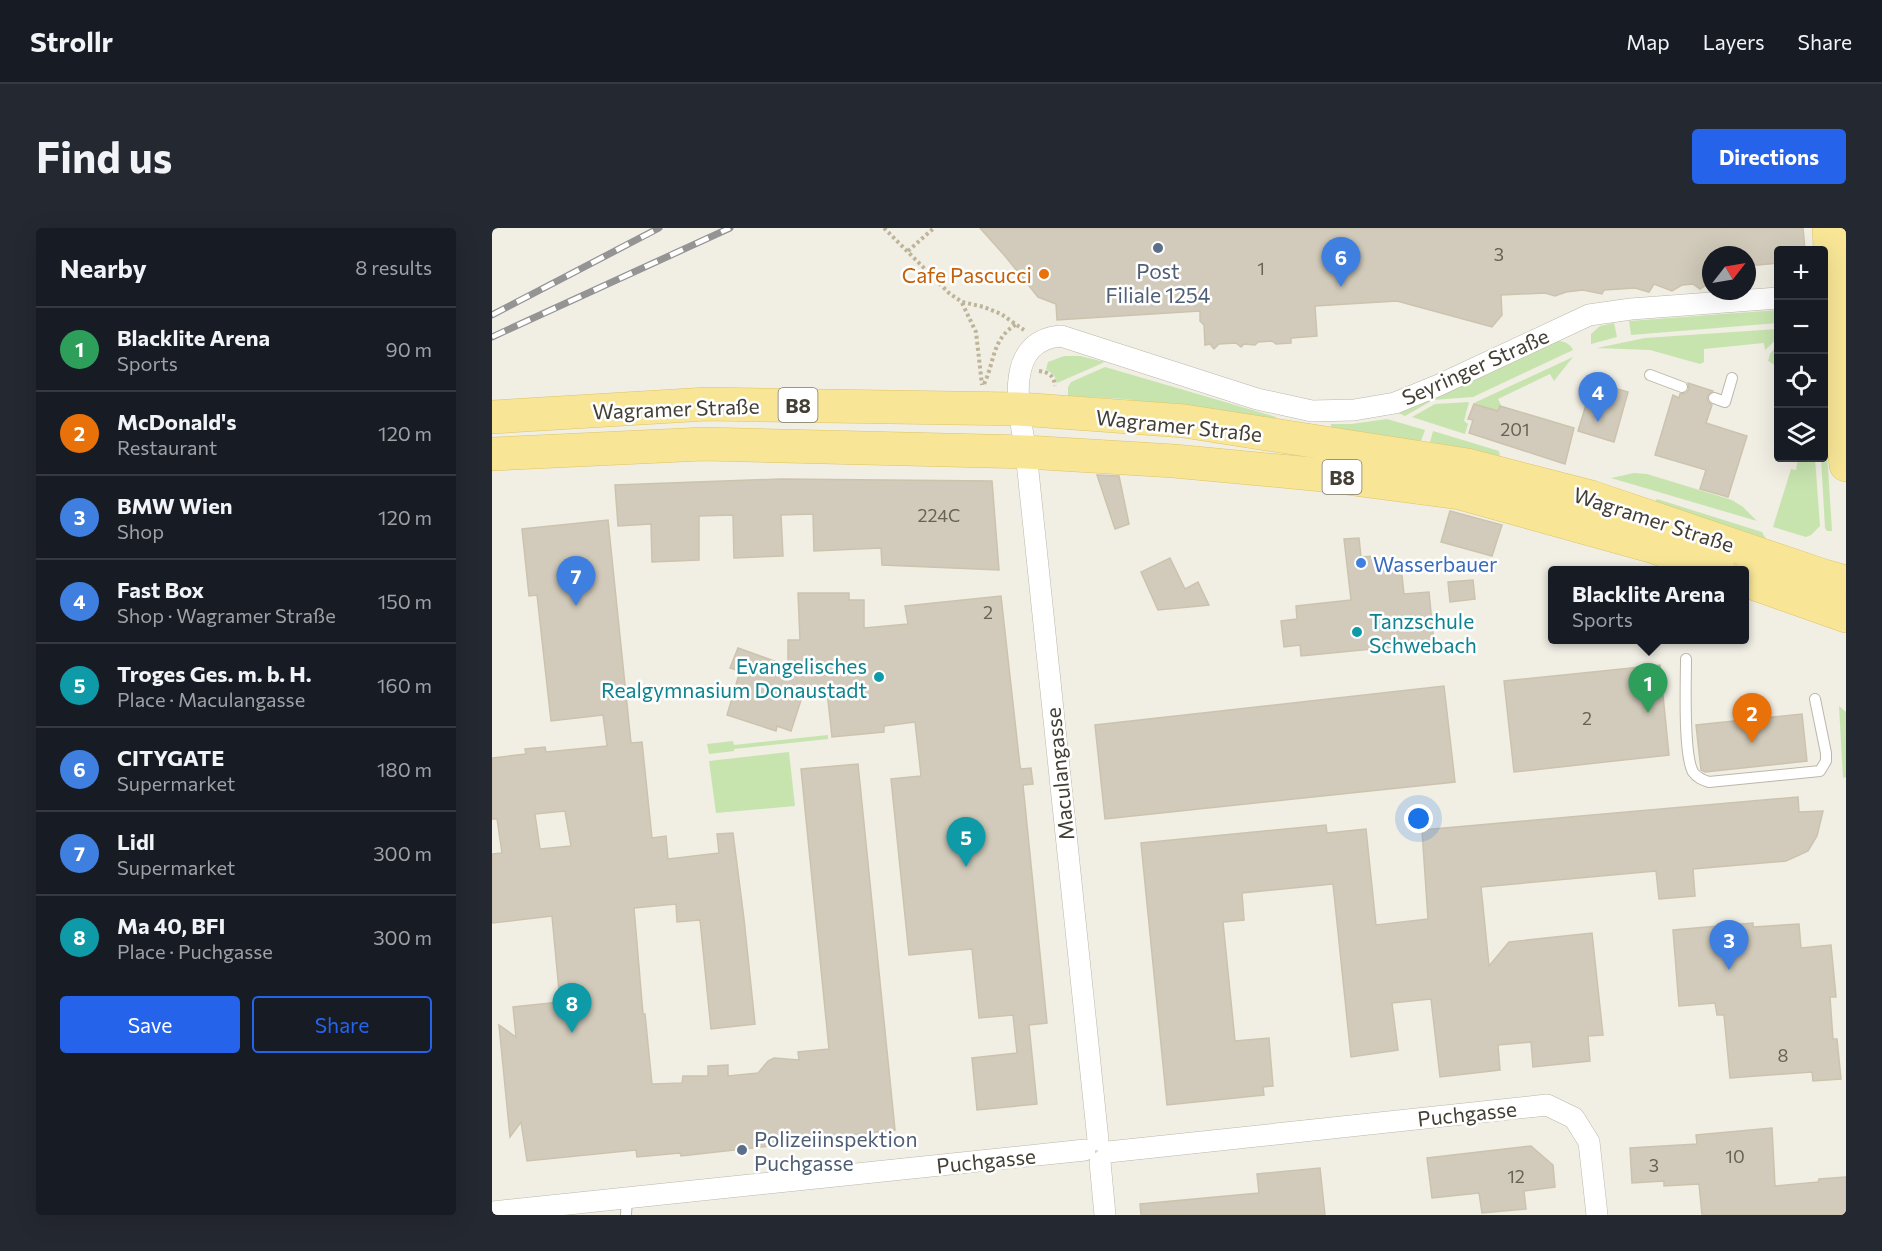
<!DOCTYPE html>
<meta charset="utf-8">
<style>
body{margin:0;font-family:Commissioner,sans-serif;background:#242831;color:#f1f3f6}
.controls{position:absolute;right:18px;top:18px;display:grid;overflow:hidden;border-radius:6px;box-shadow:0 6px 24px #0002}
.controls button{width:54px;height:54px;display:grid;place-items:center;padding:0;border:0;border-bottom:2px solid #363941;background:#171b24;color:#f1f3f6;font:30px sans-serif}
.compass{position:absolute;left:1210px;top:18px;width:54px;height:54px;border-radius:50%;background:#171b24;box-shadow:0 6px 24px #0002;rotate:59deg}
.you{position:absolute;left:927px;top:591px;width:21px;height:21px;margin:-15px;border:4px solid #fff;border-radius:50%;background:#1a73e8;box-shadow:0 0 0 9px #1a73e833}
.badge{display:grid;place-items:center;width:39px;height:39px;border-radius:50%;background:#2563eb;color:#fff;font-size:20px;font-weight:700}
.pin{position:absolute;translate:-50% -50px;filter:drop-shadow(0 2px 3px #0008)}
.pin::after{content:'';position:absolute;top:32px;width:21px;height:18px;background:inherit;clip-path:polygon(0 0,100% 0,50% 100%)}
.popup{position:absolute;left:1056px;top:338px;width:201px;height:78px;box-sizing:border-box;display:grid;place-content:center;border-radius:6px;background:#171b24;filter:drop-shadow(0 2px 4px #0005);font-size:20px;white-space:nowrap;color:#9ea1a6}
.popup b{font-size:22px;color:#f1f3f6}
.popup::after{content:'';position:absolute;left:50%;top:100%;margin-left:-12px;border:12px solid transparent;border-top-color:#171b24}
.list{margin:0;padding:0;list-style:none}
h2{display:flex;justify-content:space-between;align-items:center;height:78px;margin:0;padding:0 24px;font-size:26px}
h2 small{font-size:20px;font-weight:400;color:#9ea1a6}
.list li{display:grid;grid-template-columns:39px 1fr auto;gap:18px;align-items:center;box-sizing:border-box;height:84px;padding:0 24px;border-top:2px solid #363941}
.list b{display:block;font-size:22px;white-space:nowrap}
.list p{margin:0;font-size:20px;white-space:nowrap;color:#9ea1a6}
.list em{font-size:20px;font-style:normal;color:#9ea1a6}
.actions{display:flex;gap:12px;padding:18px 24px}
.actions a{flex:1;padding:14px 0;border:2px solid #2563eb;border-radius:6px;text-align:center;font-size:21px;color:#2563eb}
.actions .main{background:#2563eb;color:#fff}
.icon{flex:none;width:33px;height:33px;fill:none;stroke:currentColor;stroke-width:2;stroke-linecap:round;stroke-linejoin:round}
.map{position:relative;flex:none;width:1354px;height:987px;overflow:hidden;border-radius:6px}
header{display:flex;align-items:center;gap:36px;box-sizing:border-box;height:84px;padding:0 30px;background:#171b24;border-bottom:2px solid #363941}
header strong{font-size:28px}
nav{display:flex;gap:33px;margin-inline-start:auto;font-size:21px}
.intro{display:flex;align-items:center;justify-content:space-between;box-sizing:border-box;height:144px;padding:0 36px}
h1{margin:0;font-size:42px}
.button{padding:15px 27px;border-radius:6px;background:#2563eb;color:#fff;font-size:21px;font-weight:700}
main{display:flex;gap:36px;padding:0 36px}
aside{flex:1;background:#171b24;border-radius:6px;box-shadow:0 6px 24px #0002}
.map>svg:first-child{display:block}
.grass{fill:#c7e4af}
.building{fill:#d2cbbb;stroke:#ccc3ae;stroke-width:1.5;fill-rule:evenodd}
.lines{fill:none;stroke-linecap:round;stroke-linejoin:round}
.lane-casing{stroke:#bcb7a8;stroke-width:12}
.street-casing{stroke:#bcb7a8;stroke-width:22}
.primary-casing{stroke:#dcc467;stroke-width:34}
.path{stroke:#bdb49a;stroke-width:4;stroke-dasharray:3 3;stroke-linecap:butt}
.lane{stroke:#fff;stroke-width:10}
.street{stroke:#fff;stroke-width:21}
.primary{stroke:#f8e696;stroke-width:33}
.rail-casing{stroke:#949494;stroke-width:7}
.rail{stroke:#fff;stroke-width:4.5;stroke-dasharray:14;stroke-linecap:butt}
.service-dot{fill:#5c6f8a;stroke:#fff;stroke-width:2}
.food-dot{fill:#e8710a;stroke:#fff;stroke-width:2}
.shop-dot{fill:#3f7fe0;stroke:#fff;stroke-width:2}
.culture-dot{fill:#0f9aa8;stroke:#fff;stroke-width:2}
.labels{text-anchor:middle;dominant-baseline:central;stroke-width:5;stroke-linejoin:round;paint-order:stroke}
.number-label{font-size:18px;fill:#676256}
.shield{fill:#fff;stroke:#7b7972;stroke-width:1.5}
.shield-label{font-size:20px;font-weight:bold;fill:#433f35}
.service-label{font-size:21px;fill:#4e5e75;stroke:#fff}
.food-label{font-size:21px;fill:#c56008;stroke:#fff;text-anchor:end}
.street-label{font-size:21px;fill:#433f35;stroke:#fff}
.shop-label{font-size:21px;fill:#366cbe;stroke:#fff;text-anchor:start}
.culture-label{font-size:21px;fill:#0d838f;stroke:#fff;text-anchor:start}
</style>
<header>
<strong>Strollr</strong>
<nav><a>Map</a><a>Layers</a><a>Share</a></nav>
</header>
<div class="intro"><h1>Find us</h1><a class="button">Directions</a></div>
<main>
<aside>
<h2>Nearby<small>8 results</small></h2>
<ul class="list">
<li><span class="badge" style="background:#2e9e5b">1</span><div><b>Blacklite Arena</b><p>Sports</p></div><em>90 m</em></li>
<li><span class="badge" style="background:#e8710a">2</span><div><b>McDonald's</b><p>Restaurant</p></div><em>120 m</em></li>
<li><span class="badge" style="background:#3f7fe0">3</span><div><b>BMW Wien</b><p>Shop</p></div><em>120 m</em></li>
<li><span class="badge" style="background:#3f7fe0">4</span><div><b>Fast Box</b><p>Shop · Wagramer Straße</p></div><em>150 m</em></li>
<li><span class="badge" style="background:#0f9aa8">5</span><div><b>Troges Ges. m. b. H.</b><p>Place · Maculangasse</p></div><em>160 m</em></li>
<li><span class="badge" style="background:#3f7fe0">6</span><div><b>CITYGATE</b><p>Supermarket</p></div><em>180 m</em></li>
<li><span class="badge" style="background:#3f7fe0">7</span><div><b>Lidl</b><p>Supermarket</p></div><em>300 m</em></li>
<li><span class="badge" style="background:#0f9aa8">8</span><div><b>Ma 40, BFI</b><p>Place · Puchgasse</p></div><em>300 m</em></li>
</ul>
<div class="actions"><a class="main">Save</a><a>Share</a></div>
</aside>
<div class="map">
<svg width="1354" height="987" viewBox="0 0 1354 987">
<rect width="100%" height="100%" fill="#f1eee4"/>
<g class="grass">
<polygon points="1286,82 1286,95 1139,107 1137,93"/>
<polygon points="1122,95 1125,109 1099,116 1099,106 1108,98"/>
<polygon points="1285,101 1286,110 1273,122 1272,115 1212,121 1212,134 1208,136 1158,122 1105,120 1153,110"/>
<path d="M1063,113c8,0 14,1 18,9l-100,47 -40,3 -28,16 -9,-4z"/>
<polygon points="1286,116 1286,139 1276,133 1278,126"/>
<polygon points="572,128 588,128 613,134 565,155 562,147 554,141 556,134"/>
<polygon points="1081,129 1062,153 1058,146 1006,171 1009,177 1006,183 982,175"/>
<polygon points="613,139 784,189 783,194 633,171 576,168 576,159 579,154"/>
<polygon points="977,174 972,193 976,196 973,206 920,189 943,176"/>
<polygon points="1332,178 1340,303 1335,303 1333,300 1329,230 1332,230"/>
<polygon points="895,191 933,202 929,213 839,201 839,196 859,196"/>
<polygon points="941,203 1007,223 1008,228 938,214"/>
<polygon points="1306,230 1323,230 1328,298 1319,307 1314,309 1281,299 1299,241 1304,242"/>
<polygon points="1142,245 1155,246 1240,272 1251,279 1265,293 1119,250"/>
<polygon points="1165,271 1270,304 1274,311 1162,274"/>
<polygon points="1347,478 1354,484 1354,549 1351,550"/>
<polygon points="336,507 336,511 242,521 242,523 217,526 215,516 241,513 242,517"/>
<polygon points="297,524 303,578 224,585 217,533"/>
</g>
<g class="building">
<polygon points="488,0 1311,0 1313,22 1287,22 1287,35 1255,38 1255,27 1219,27 1219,54 1208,61 1201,56 1190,57 1180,63 1162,56 1157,64 1143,60 1112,62 1110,66 1091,62 1074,64 1063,68 1053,65 1009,67 1010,87 1000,99 905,73 823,78 825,108 799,110 799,115 784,116 780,113 766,114 763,117 752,116 749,119 744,115 727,116 722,121 718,116 713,117 712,97 708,93 708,83 565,92 564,76 546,69 513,28"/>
<polygon points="1101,154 1136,164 1122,214 1086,203"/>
<polygon points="1196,155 1221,163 1215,168 1216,174 1220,177 1214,195 1255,208 1236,269 1208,261 1214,242 1163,227 1181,167 1187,170 1188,166 1194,165 1197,161"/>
<polygon points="982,176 1006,183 1008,178 1082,200 1073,236 977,205 981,192 976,191"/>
<polygon points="605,247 627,248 637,296 623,301"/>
<polygon points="289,251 500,253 507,342 390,337 389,320 322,323 321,286 289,287 291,328 242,330 241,287 207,288 207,332 160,334 159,296 126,298 123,257"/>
<polygon points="958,283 1010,297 1000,328 949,314"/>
<path d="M116,292l23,223 11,-1 10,96 14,-2 2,23 51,-6 -2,-19 16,-1 11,86 11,105 -44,5 -11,-109 -23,2 -1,-18 -42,4 9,106h2l7,70 30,-1 1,-7h25v-10l20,-1v11l30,-3 10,-12 6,-3 25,2 -1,-8 31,-3 -28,-280 57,-5 37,366 -57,6v3l-9,1v4l-21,3 -1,-5 -126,14 -1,-3 -43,4 -1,-7 -109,11 -6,-39 -11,15 -11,-112 17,12 -3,-30 47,-5 -8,-86 -60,7v-69l10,-1 -5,-34h-5v-61l34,-4 -1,-5 20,-2 1,5 61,-6 -4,-31 -52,6 -14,-126 -8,1 -7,-67zM73,583l6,35 -31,3 -5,-35z"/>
<polygon points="867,310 869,329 883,328 885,341 909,339 912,366 937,364 942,415 809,428 808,417 792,419 789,393 805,391 804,378 859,372 852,311"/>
<polygon points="678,330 693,361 706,354 717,377 666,382 649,344"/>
<polygon points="981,352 983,371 958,374 956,354"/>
<polygon points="306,365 357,365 357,372 372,372 372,400 416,396 413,378 509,368 528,538 529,541 539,540 541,556 531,557 555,795 537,797 545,876 485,882 480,830 525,825 521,787 487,790 480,721 417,727 399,551 429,548 423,494 392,498 392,504 340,509 335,463 311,466 299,503 285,498 284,503 235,487 248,443 238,440 246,420 296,438 296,412 308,412"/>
<polygon points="1168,437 1177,527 1022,544 1012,453"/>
<polygon points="952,458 963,554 613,591 603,497"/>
<polygon points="1310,486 1315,533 1213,544 1209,542 1204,497"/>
<polygon points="1306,569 1307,584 1331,583 1325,608 1316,623 1294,633 1201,641 1203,668 1167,671 1164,643 989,659 997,738 1017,714 1100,705 1111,807 1096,808 1098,833 1041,839 1039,814 1006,817 1008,842 948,849 939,771 900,775 906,822 859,829 841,656 750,665 752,692 731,694 743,813 777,810 781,858 771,859 772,867 675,877 649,615 834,597 835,605 874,601 884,697 936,691 930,602"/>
<polygon points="1261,695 1261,699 1307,696 1309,720 1339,717 1344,769 1338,769 1341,811 1345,811 1349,851 1321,853 1320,844 1238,850 1232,787 1225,787 1223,775 1187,778 1181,702"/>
<polygon points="1280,900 1283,958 1326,954 1327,951 1354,949 1354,987 1210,987 1207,956 1172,958 1172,953 1140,955 1138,920 1205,916 1204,907"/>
<polygon points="1039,918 1061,937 1063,959 1032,963 1034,981 990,985 987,965 940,970 935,930"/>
<polygon points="828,940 833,987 649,987 648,976 767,965 765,946"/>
</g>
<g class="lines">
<defs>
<g id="lane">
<polyline points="1158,147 1190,159"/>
<polyline points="1222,170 1233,174 1240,150"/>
<path d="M1194,431c0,23 -3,95 7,113 4,6 10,8 16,10l111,-11 6,-10v-8l-11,-54"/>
<polyline points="134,987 135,969"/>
</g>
<g id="street">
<path d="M606,912l-72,-688c-7,-40 -24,-111 35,-116l196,63 55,12 42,-1 41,-7 44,-18 150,-70 42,-6 147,-11"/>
<polyline points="616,924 1055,877 1082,890 1097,914 1105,987"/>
<polyline points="608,934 613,987"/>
<polyline points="0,984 593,922"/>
</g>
<g id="primary">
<polyline points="1337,0 1345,159 1354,237"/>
<polyline points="0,189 215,176 527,181 692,193 975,237 1099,269 1332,348 1354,354"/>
<polyline points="0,226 212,216 534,224 682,233 831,247 968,265 1159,318 1227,342"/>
<polyline points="1252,352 1354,388"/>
</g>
</defs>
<use href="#lane" class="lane-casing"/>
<use href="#street" class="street-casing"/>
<use href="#primary" class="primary-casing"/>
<g class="path">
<polyline points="392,0 457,65 470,74 492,79 509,86 532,102"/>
<polyline points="416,23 442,0"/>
<polyline points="470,75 484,104 490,157"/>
<path d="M547,143c9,1 15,4 16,15"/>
<path d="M492,156c11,-23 8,-46 33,-60"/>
</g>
<use href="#lane" class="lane"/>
<use href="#street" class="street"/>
<use href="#primary" class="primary"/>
<defs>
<g id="rail">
<polyline points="0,87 167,0"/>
<polyline points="0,109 238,0"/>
</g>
</defs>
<use href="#rail" class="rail-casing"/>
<use href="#rail" class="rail"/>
</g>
<g class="service-dot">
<circle cx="666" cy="20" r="6"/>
<circle cx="250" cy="922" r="6"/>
</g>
<circle class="food-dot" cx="552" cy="46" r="6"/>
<circle class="shop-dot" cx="869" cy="335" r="6"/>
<g class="culture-dot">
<circle cx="865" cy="404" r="6"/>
<circle cx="387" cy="449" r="6"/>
</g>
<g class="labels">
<g class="number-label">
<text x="1007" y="26">3</text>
<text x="769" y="40">1</text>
<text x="1023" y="201">201</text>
<text x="447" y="287">224C</text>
<text x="496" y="384">2</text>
<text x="1095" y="490">2</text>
<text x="1291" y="827">8</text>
<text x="1243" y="928">10</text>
<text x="1162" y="937">3</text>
<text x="1024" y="948">12</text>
</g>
<g class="shield">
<rect x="286.5" y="160" width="39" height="34" rx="4.5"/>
<rect x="830.5" y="232" width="39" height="34" rx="4.5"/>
</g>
<g class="shield-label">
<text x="306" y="177">B8</text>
<text x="850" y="249">B8</text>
</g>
<g class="service-label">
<text x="666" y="42">Post<tspan x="666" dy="24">Filiale 1254</tspan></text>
<text x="262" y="910" text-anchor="start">Polizeiinspektion<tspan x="262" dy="24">Puchgasse</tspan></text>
</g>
<g class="food-label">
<text x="540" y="46">Cafe Pascucci</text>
</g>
<g class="street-label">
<text transform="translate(983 138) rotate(-24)">Seyringer Straße</text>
<text transform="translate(184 180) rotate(-2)">Wagramer Straße</text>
<text transform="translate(687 197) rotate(6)">Wagramer Straße</text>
<text transform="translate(1162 291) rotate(18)">Wagramer Straße</text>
<text transform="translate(567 546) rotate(-96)">Maculangasse</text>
<text transform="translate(975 885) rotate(-6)">Puchgasse</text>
<text transform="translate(494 932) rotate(-6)">Puchgasse</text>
</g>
<g class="shop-label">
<text x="881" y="335">Wasserbauer</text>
</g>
<g class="culture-label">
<text x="877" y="392">Tanzschule<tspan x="877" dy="24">Schwebach</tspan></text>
<text x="375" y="437" text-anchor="end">Evangelisches<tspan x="375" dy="24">Realgymnasium Donaustadt</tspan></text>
</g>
</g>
</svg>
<div class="controls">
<button>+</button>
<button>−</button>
<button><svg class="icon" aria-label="locate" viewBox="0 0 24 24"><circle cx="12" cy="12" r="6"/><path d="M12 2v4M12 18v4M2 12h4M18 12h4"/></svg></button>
<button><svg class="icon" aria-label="layers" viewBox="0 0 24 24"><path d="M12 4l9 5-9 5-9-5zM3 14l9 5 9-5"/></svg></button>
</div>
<svg class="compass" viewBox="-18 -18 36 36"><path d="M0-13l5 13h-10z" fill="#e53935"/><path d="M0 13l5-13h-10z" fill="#9ea1a6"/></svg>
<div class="you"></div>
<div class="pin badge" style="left:1156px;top:485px;background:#2e9e5b">1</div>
<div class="popup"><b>Blacklite Arena</b>Sports</div>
<div class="pin badge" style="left:1260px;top:515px;background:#e8710a">2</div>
<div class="pin badge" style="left:1237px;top:742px;background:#3f7fe0">3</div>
<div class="pin badge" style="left:1106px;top:194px;background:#3f7fe0">4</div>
<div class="pin badge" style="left:474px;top:639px;background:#0f9aa8">5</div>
<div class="pin badge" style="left:849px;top:59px;background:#3f7fe0">6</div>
<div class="pin badge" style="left:84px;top:378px;background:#3f7fe0">7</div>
<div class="pin badge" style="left:80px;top:805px;background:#0f9aa8">8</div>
</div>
</main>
